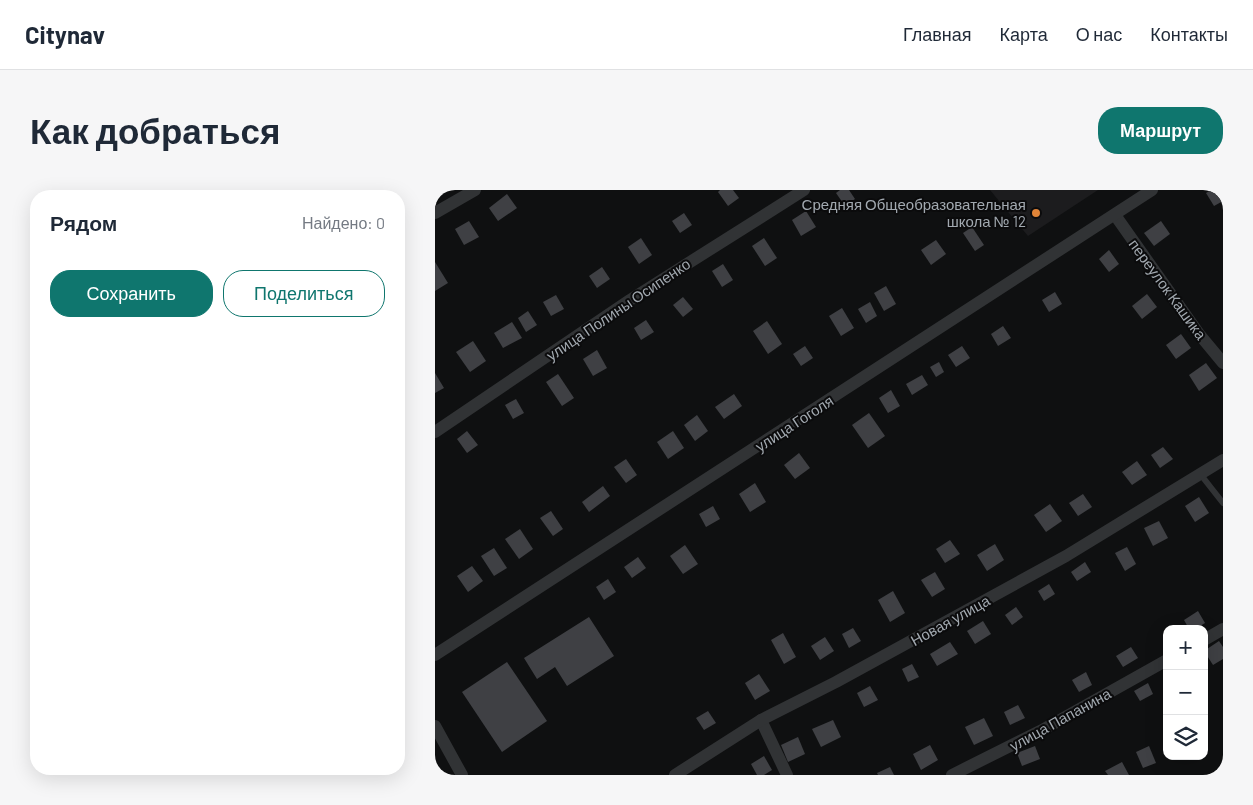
<!DOCTYPE html>
<html lang="ru">
<meta charset="utf-8">
<style>
body{margin:0;font-family:Barlow,sans-serif;background:#f6f6f7;color:#1f2937}
.controls{position:absolute;right:15px;bottom:15px;display:grid;overflow:hidden;border-radius:10px;box-shadow:0 5px 20px #0002}
.controls button{width:45px;height:45px;display:grid;place-items:center;padding:0;border:0;border-bottom:1px solid #e0e1e3;background:#fff;color:#1f2937;font:25px sans-serif}
.list{margin:0;padding:0;list-style:none}
h2{display:flex;justify-content:space-between;align-items:center;height:65px;margin:0;padding:0 20px;font-size:21px}
h2 small{font-size:16px;font-weight:400;color:#747a83}
.actions{display:flex;gap:10px;padding:15px 20px}
.actions a{flex:1;padding:11px 0;border:1px solid #0f766e;border-radius:20px;text-align:center;font-size:18px;color:#0f766e}
.actions .main{background:#0f766e;color:#fff}
.icon{flex:none;width:28px;height:28px;fill:none;stroke:currentColor;stroke-width:2;stroke-linecap:round;stroke-linejoin:round}
.map{position:relative;flex:none;width:788px;height:585px;overflow:hidden;border-radius:20px}
header{display:flex;align-items:center;gap:30px;box-sizing:border-box;height:70px;padding:0 25px;background:#fff;border-bottom:1px solid #e0e1e3}
header strong{font-size:24px}
nav{display:flex;gap:28px;margin-inline-start:auto;font-size:18px}
.intro{display:flex;align-items:center;justify-content:space-between;box-sizing:border-box;height:120px;padding:0 30px}
h1{margin:0;font-size:35px}
.button{padding:12px 22px;border-radius:20px;background:#0f766e;color:#fff;font-size:18px;font-weight:700}
main{display:flex;gap:30px;padding:0 30px}
aside{flex:1;background:#fff;border-radius:20px;box-shadow:0 5px 20px #0002}
.map>svg:first-child{display:block}
.built{fill:#1c1c1e}
.building{fill:#3f4044}
.lines{fill:none;stroke-linecap:round;stroke-linejoin:round}
.lane{stroke:#313335;stroke-width:6}
.street{stroke:#313335;stroke-width:12}
.poi-dot{fill:#e08438;stroke:#0b0b0c;stroke-width:2}
.labels{text-anchor:middle;dominant-baseline:central;stroke-width:4;stroke-linejoin:round;paint-order:stroke}
.poi-label{font-size:15px;fill:#a2a9b0;stroke:#0b0b0c;text-anchor:end}
.street-label{font-size:15px;fill:#a2a9b0;stroke:#0b0b0c}
</style>
<header>
<strong>Citynav</strong>
<nav><a>Главная</a><a>Карта</a><a>О нас</a><a>Контакты</a></nav>
</header>
<div class="intro"><h1>Как добраться</h1><a class="button">Маршрут</a></div>
<main>
<aside>
<h2>Рядом<small>Найдено: 0</small></h2>
<ul class="list">
</ul>
<div class="actions"><a class="main">Сохранить</a><a>Поделиться</a></div>
</aside>
<div class="map">
<svg width="788" height="585" viewBox="0 0 788 585">
<rect width="100%" height="100%" fill="#0f1011"/>
<polygon class="built" points="555,0 663,0 593,46"/>
<g class="building">
<polygon points="285,0 298,0 304,8 293,16 283,2"/>
<polygon points="405,0 414,0 420,9 410,16 401,3"/>
<polygon points="776,0 786,0 788,11 779,16 771,3"/>
<polygon points="72,4 82,18 63,31 54,18"/>
<polygon points="371,21 381,37 366,46 357,30"/>
<polygon points="249,23 257,35 245,43 237,31"/>
<polygon points="34,31 44,47 29,55 20,39"/>
<polygon points="726,31 735,44 719,56 709,43"/>
<polygon points="537,37 549,55 540,61 528,43"/>
<polygon points="206,48 217,65 204,74 193,57"/>
<polygon points="329,48 342,68 330,76 317,56"/>
<polygon points="501,50 511,64 496,75 486,60"/>
<polygon points="674,60 684,74 674,82 664,69"/>
<polygon points="0,72 13,93 0,101"/>
<polygon points="288,74 298,90 287,97 277,81"/>
<polygon points="167,77 175,89 162,98 154,86"/>
<polygon points="451,96 461,114 449,121 439,103"/>
<polygon points="620,102 627,114 614,122 607,110"/>
<polygon points="712,104 722,117 707,129 697,116"/>
<polygon points="121,105 129,119 116,126 108,112"/>
<polygon points="248,107 258,119 248,127 238,115"/>
<polygon points="435,112 442,126 431,133 423,119"/>
<polygon points="407,118 419,138 406,146 394,126"/>
<polygon points="93,121 102,135 91,142 83,128"/>
<polygon points="211,130 219,142 206,150 199,138"/>
<polygon points="332,131 347,154 333,164 318,141"/>
<polygon points="77,132 87,148 68,158 59,143"/>
<polygon points="568,136 576,148 563,156 556,144"/>
<polygon points="746,144 756,158 741,169 731,155"/>
<polygon points="38,151 51,171 35,182 21,162"/>
<polygon points="370,156 378,168 366,176 358,164"/>
<polygon points="527,156 535,168 521,177 513,165"/>
<polygon points="162,160 172,178 158,186 148,169"/>
<polygon points="504,172 509,182 501,187 495,177"/>
<polygon points="771,173 782,188 764,201 754,185"/>
<polygon points="0,183 9,198 0,203"/>
<polygon points="123,184 139,208 127,216 111,192"/>
<polygon points="487,185 493,195 477,205 471,194"/>
<polygon points="456,200 465,216 453,223 444,208"/>
<polygon points="299,204 307,216 289,229 280,217"/>
<polygon points="81,209 89,223 78,229 70,215"/>
<polygon points="434,223 450,246 433,258 417,235"/>
<polygon points="262,225 273,241 260,251 249,235"/>
<polygon points="32,241 43,255 32,263 22,249"/>
<polygon points="238,241 249,258 233,269 222,252"/>
<polygon points="728,257 738,269 725,278 716,265"/>
<polygon points="364,263 375,278 360,289 349,275"/>
<polygon points="191,269 202,285 191,293 179,277"/>
<polygon points="702,271 712,285 697,295 687,282"/>
<polygon points="320,293 331,312 315,322 304,304"/>
<polygon points="168,296 175,306 154,322 147,312"/>
<polygon points="648,304 657,317 643,326 634,313"/>
<polygon points="764,307 774,323 760,332 750,316"/>
<polygon points="615,314 627,331 611,342 599,325"/>
<polygon points="278,316 285,329 271,337 264,324"/>
<polygon points="116,321 128,339 118,346 105,328"/>
<polygon points="724,331 733,348 718,356 709,338"/>
<polygon points="85,339 98,359 84,369 70,349"/>
<polygon points="515,350 525,364 510,373 501,359"/>
<polygon points="560,354 569,370 552,381 542,365"/>
<polygon points="250,355 263,374 248,384 235,366"/>
<polygon points="692,357 701,374 690,381 680,363"/>
<polygon points="59,358 72,378 59,386 46,366"/>
<polygon points="203,367 211,378 197,388 189,377"/>
<polygon points="650,372 656,382 642,391 636,382"/>
<polygon points="37,376 48,391 33,402 22,386"/>
<polygon points="500,382 510,399 497,407 486,390"/>
<polygon points="173,389 181,402 169,410 161,397"/>
<polygon points="614,394 620,404 609,411 603,401"/>
<polygon points="458,401 470,423 455,432 443,410"/>
<polygon points="581,417 588,427 577,435 570,425"/>
<polygon points="763,421 770,433 760,439 754,439 749,430"/>
<polygon points="154,427 179,466 132,496 120,477 102,489 89,468"/>
<polygon points="548,431 556,444 540,454 532,441"/>
<polygon points="418,438 426,451 414,458 407,444"/>
<polygon points="348,443 361,467 349,474 336,450"/>
<polygon points="390,447 399,461 385,470 376,456"/>
<polygon points="784,451 788,457 788,469 778,475 769,461"/>
<polygon points="515,452 523,464 502,476 495,464"/>
<polygon points="696,457 703,468 688,477 681,466"/>
<polygon points="72,472 112,531 67,562 27,502"/>
<polygon points="477,474 484,487 473,492 467,479"/>
<polygon points="651,482 657,495 644,502 637,490"/>
<polygon points="324,484 335,501 320,510 310,493"/>
<polygon points="713,493 718,504 705,511 699,501"/>
<polygon points="435,496 443,510 429,517 422,503"/>
<polygon points="583,515 590,528 575,535 569,522"/>
<polygon points="273,521 281,533 269,540 261,528"/>
<polygon points="549,528 558,546 539,555 530,537"/>
<polygon points="398,530 406,547 386,557 377,539"/>
<polygon points="363,547 370,564 353,572 346,555"/>
<polygon points="495,555 503,570 486,580 478,564"/>
<polygon points="600,556 605,569 587,576 582,563"/>
<polygon points="714,556 721,573 708,578 701,562"/>
<polygon points="329,566 337,580 329,585 322,585 316,574"/>
<polygon points="687,572 694,585 673,585 670,581"/>
<polygon points="455,577 459,585 443,585 442,583"/>
</g>
<g class="lines">
<polyline class="lane" points="766,285 788,313"/>
<g class="street">
<polyline points="0,23 40,0"/>
<polyline points="680,25 764,144 788,173"/>
<polyline points="0,242 195,110 369,0"/>
<polyline points="769,450 788,439"/>
<polyline points="0,465 717,0"/>
<polyline points="326,530 352,585"/>
<polyline points="0,536 27,585"/>
<polyline points="240,585 326,530 401,492 631,366 788,270"/>
<polyline points="517,585 609,539 732,470"/>
</g>
</g>
<circle class="poi-dot" cx="601" cy="23" r="5"/>
<g class="labels">
<g class="poi-label">
<text x="591" y="14">Средняя Общеобразовательная<tspan x="591" dy="17">школа № 12</tspan></text>
</g>
<g class="street-label">
<text transform="translate(733 99) rotate(54)">переулок Кашика</text>
<text transform="translate(183 119) rotate(-34)">улица Полины Осипенко</text>
<text transform="translate(359 233) rotate(-33)">улица Гоголя</text>
<text transform="translate(515 430) rotate(-29)">Новая улица</text>
<text transform="translate(625 529) rotate(-29)">улица Папанина</text>
</g>
</g>
</svg>
<div class="controls">
<button>+</button>
<button>−</button>
<button><svg class="icon" aria-label="layers" viewBox="0 0 24 24"><path d="M12 4l9 5-9 5-9-5zM3 14l9 5 9-5"/></svg></button>
</div>
</div>
</main>
